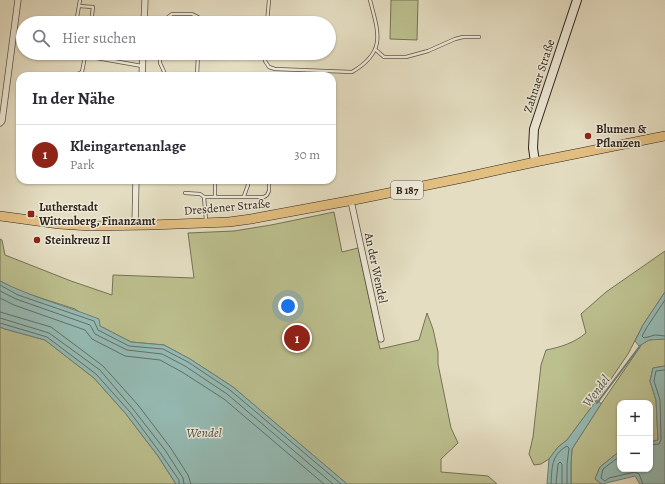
<!DOCTYPE html>
<html lang="de">
<meta charset="utf-8">
<style>
body{margin:0;font-family:Alegreya,serif;background:#f7f7f7;color:#2b2b33}
.controls{position:absolute;right:12px;bottom:12px;display:grid;overflow:hidden;border-radius:8px;box-shadow:0 1px 3px #0004}
.controls button{width:36px;height:36px;display:grid;place-items:center;padding:0;border:0;border-bottom:1px solid #e1e1e2;background:#fff;color:#2b2b33;font:20px sans-serif}
.you{position:absolute;left:288px;top:306px;width:14px;height:14px;margin:-10px;border:3px solid #fff;border-radius:50%;background:#1a73e8;box-shadow:0 0 0 6px #1a73e833}
.badge{display:grid;place-items:center;width:26px;height:26px;border-radius:50%;background:#8f2418;color:#fff;font-size:13px;font-weight:700}
.pin{position:absolute;translate:-50% -50%;border:2px solid #fff;box-shadow:0 1px 4px #0006}
.list{margin:0;padding:0;list-style:none}
h2{display:flex;justify-content:space-between;align-items:center;height:52px;margin:0;padding:0 16px;font-size:17px}
h2 small{font-size:13px;font-weight:400;color:#7c7c81}
.list li{display:grid;grid-template-columns:26px 1fr auto;gap:12px;align-items:center;box-sizing:border-box;height:60px;padding:0 16px;border-top:1px solid #e1e1e2}
.list b{display:block;font-size:15px;white-space:nowrap}
.list p{margin:0;font-size:13px;white-space:nowrap;color:#7c7c81}
.list em{font-size:13px;font-style:normal;color:#7c7c81}
.icon{flex:none;width:22px;height:22px;fill:none;stroke:currentColor;stroke-width:2;stroke-linecap:round;stroke-linejoin:round}
.map{position:relative;flex:none;width:665px;height:484px;overflow:hidden}
.search{position:absolute;background:#fff;box-shadow:0 1px 3px #0004;left:16px;top:16px;width:320px;height:44px;display:flex;align-items:center;gap:10px;box-sizing:border-box;padding:0 14px;border-radius:22px;color:#7c7c81;font-size:15px}
.panel{position:absolute;background:#fff;box-shadow:0 1px 3px #0004;left:16px;top:72px;width:320px;height:112px;border-radius:12px}
.map>svg:first-child{display:block}
.green{fill:#bcbf8e;stroke:#767257}
.water{fill:#95bbb4;stroke:#6d7f79}
.lines{fill:none;stroke-linecap:round;stroke-linejoin:round}
.shore{stroke:#63706a;stroke-width:1}
.stream{stroke:#6d7f79;stroke-width:2}
.service-casing{stroke:#5e5348;stroke-width:4}
.minor-casing{stroke:#5e5348;stroke-width:7}
.secondary-casing{stroke:#312520;stroke-width:10}
.primary-casing{stroke:#312520;stroke-width:10}
.service{stroke:#ede9d7;stroke-width:2.5}
.minor{stroke:#ede9d7;stroke-width:5.5}
.secondary{stroke:#ede9d7;stroke-width:8}
.primary{stroke:#e2be80;stroke-width:9}
.poi-dot{fill:#8f2418;stroke:#ede9d7;stroke-width:1.5}
.labels{text-anchor:middle;dominant-baseline:central;stroke-width:3;stroke-linejoin:round;paint-order:stroke}
.shield{fill:#ede9d7;stroke:#696057;stroke-width:1}
.shield-label{font-size:11px;font-weight:bold;fill:#312520}
.street-label{font-size:12px;fill:#312520;stroke:#ede9d7}
.poi-label{font-size:12px;font-weight:bold;fill:#312520;stroke:#ede9d7;text-anchor:start}
.water-label{font-size:13px;font-style:italic;fill:#4f524c;stroke:#ede9d7}
</style>
<div class="map">
<svg width="665" height="484" viewBox="0 0 665 484">
<rect width="100%" height="100%" fill="#e4ddc1"/>
<filter id="stains"><feTurbulence type="fractalNoise" baseFrequency=".005" numOctaves="4"/><feColorMatrix values="0 0 0 0 .2 0 0 0 0 .09 0 0 0 0 .02 0 0 0 .5 -.17"/></filter>
<radialGradient id="worn" r=".72"><stop offset=".6" stop-color="#630" stop-opacity="0"/><stop offset="1" stop-color="#630" stop-opacity=".3"/></radialGradient>
<g class="green">
<polygon points="391,0 418,0 417,40 390,39"/>
<polygon points="334,212 342,252 358,248 380,349 419,340 427,313 433,329 438,352 438,364 451,428 458,443 441,459 441,472 488,476 497,484 347,484 233,387 190,359 164,345 131,342 100,326 75,309 19,291 0,281 0,239 2,240 5,255 71,281 112,295 113,275 194,278 188,233 234,231 271,225"/>
<path d="M665,251v41l-22,33 -15,29 -32,47 -29,39 -9,7 -9,12 -8,5 -7,1 -5,-11 4,-17 8,-72 5,-15c15,-3 28,-7 40,-17l-5,-19 25,-22z"/>
<polygon points="0,327 5,329 45,340 94,378 126,414 158,456 176,484 0,484"/>
<polygon points="655,339 665,339 665,366 653,368 650,381 656,400 658,440 650,442 650,403 620,403 620,451 600,467 595,479 602,484 571,484 571,464 572,449 601,404 642,344 649,340"/>
</g>
<g class="water">
<path d="M0,281c31,16 66,25 99,38l1,7 31,16 33,3 26,14 43,28 114,97h-171l-18,-28 -32,-42 -32,-36 -49,-38 -40,-11 -5,-2z"/>
<polygon points="665,292 665,339 649,340 639,346 635,341 643,325"/>
<polygon points="665,366 665,484 640,484 635,476 602,484 595,479 600,467 620,451 620,469 650,469 650,442 658,440 656,400 650,381 653,368"/>
<polygon points="596,401 599,401 601,404 572,449 571,464 571,484 547,484 549,459 558,447 567,440"/>
</g>
<g class="lines">
<g class="shore">
<polyline points="0,285 18,295 94,321 98,330 129,346 163,349 188,362 230,390 341,484"/>
<polyline points="0,291 16,299 90,325 95,334 127,350 162,354 185,366 227,394 333,484"/>
<polyline points="0,298 14,305 85,330 92,339 125,356 160,360 182,372 224,399 324,484"/>
<polyline points="665,300 647,327 642,336 644,338 655,335 665,336"/>
<polyline points="0,312 51,327 103,366 138,405 170,447 188,475 191,484"/>
<polyline points="0,318 49,333 100,370 133,409 165,450 183,478 184,484"/>
<polyline points="0,323 47,337 96,374 130,412 161,454 179,480 179,484"/>
<polyline points="650,445 659,444 661,440 660,400 654,381 656,371 665,370"/>
<polyline points="620,456 603,469 601,478 605,481 609,478 635,472 639,474 643,484"/>
<path d="M551,484c1,-16 0,-29 16,-38l2,2 -2,16v20"/>
<polyline points="556,484 558,464 560,462 562,464 562,484"/>
</g>
<polyline class="stream" points="597,403 640,346"/>
<defs>
<g id="service">
<polyline points="79,6 93,7 91,23"/>
<polyline points="76,23 80,0"/>
<polyline points="167,23 168,17 172,14 192,14 198,17 199,23"/>
<polyline points="267,23 269,0"/>
<polyline points="376,50 384,57 406,57 428,51 455,39 463,37 479,37"/>
<polyline points="160,53 160,63 166,76"/>
<path d="M266,53l-1,8 4,6 6,2 77,3c34,-20 27,-38 18,-72"/>
<polyline points="73,76 82,72 85,56 142,66"/>
<polyline points="197,76 198,53"/>
<polyline points="215,180 215,196"/>
<polyline points="185,193 200,194 204,197 264,197 267,195 269,191 269,180"/>
<polyline points="244,196 248,185 248,180"/>
<polyline points="204,197 206,220"/>
</g>
<g id="minor">
<polyline points="144,23 145,0"/>
<polyline points="142,76 143,53"/>
<polyline points="0,123 2,121 18,0"/>
<polyline points="351,201 381,339"/>
<polyline points="135,225 136,180"/>
</g>
<polyline id="secondary" points="535,162 533,148 534,129 577,0"/>
<polyline id="primary" points="0,216 59,224 90,226 151,225 229,222 251,219 359,199 462,178 535,162 665,136"/>
</defs>
<use href="#service" class="service-casing"/>
<use href="#minor" class="minor-casing"/>
<use href="#secondary" class="secondary-casing"/>
<use href="#primary" class="primary-casing"/>
<use href="#service" class="service"/>
<use href="#minor" class="minor"/>
<use href="#secondary" class="secondary"/>
<use href="#primary" class="primary"/>
</g>
<g class="poi-dot">
<circle cx="588" cy="136" r="4"/>
<rect x="27" y="210" width="8" height="8" rx="2"/>
<circle cx="37" cy="240" r="4"/>
</g>
<g class="labels">
<rect class="shield" x="391" y="181" width="32" height="18" rx="3"/>
<g class="shield-label">
<text x="407" y="190">B 187</text>
</g>
<g class="street-label">
<text transform="translate(539 76) rotate(-72)">Zahnaer Straße</text>
<text transform="translate(227 207) rotate(-5)">Dresdener Straße</text>
<text transform="translate(376 268) rotate(78)">An der Wendel</text>
</g>
<g class="poi-label">
<text x="596" y="129">Blumen &amp;<tspan x="596" dy="14">Pflanzen</tspan></text>
<text x="39" y="207">Lutherstadt<tspan x="39" dy="14">Wittenberg, Finanzamt</tspan></text>
<text x="45" y="240">Steinkreuz II</text>
</g>
<g class="water-label">
<text transform="translate(596 391) rotate(-53)">Wendel</text>
<text x="204" y="432">Wendel</text>
</g>
</g>
<rect width="100%" height="100%" filter="url(#stains)"/>
<rect width="100%" height="100%" fill="url(#worn)"/>
</svg>
<div class="controls">
<button>+</button>
<button>−</button>
</div>
<div class="you"></div>
<div class="pin badge" style="left:297px;top:338px">1</div>
<div class="search"><svg class="icon" aria-label="search" viewBox="0 0 24 24"><circle cx="10" cy="10" r="6"/><path d="M15 15l6 6"/></svg>Hier suchen</div>
<section class="panel">
<h2>In der Nähe<small></small></h2>
<ul class="list">
<li><span class="badge">1</span><div><b>Kleingartenanlage</b><p>Park</p></div><em>30 m</em></li>
</ul>
</section>
</div>
